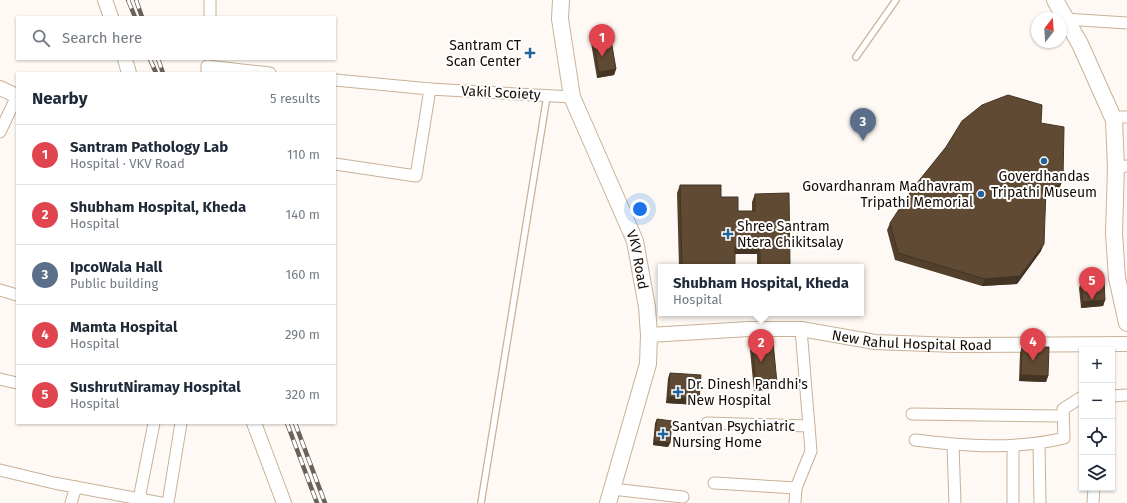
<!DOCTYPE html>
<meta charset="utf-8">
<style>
body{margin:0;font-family:"Fira Sans",sans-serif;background:#f2f2f3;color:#1f2937}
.controls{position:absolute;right:12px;bottom:12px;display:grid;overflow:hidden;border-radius:0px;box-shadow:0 1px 3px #0004}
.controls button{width:36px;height:36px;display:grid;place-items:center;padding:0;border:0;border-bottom:1px solid #e0e1e3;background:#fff;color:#1f2937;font:20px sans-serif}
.compass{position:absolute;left:1031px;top:12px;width:36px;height:36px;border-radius:50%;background:#fff;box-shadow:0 1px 3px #0004;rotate:17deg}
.you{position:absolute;left:640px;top:209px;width:14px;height:14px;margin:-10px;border:3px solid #fff;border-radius:50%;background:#1a73e8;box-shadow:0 0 0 6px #1a73e833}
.badge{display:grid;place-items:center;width:26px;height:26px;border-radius:50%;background:#226399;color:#fff;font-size:13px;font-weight:700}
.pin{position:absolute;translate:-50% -33px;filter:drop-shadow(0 1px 2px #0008)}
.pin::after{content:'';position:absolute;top:21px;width:14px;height:12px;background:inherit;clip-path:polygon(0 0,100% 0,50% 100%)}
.popup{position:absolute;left:658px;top:264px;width:206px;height:52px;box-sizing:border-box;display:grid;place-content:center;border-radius:0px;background:#fff;filter:drop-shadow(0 1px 3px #0005);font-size:13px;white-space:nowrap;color:#747a83}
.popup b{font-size:15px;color:#1f2937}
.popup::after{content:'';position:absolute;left:50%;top:100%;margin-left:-8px;border:8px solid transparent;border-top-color:#fff}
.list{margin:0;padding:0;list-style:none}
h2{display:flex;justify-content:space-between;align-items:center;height:52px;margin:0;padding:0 16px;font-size:17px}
h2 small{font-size:13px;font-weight:400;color:#747a83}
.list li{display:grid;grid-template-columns:26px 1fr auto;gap:12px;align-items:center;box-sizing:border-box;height:60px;padding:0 16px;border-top:1px solid #e0e1e3}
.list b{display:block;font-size:15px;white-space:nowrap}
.list p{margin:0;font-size:13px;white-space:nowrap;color:#747a83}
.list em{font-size:13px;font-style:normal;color:#747a83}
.icon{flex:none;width:22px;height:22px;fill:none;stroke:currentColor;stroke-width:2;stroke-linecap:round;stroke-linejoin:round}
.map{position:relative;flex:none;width:1127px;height:503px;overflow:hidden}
.search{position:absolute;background:#fff;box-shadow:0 1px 3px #0004;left:16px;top:16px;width:320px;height:44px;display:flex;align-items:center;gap:10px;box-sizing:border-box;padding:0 14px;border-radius:0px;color:#747a83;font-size:15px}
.panel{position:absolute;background:#fff;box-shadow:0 1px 3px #0004;left:16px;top:72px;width:320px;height:352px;border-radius:0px}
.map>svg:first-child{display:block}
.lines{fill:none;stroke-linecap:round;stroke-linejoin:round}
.service-casing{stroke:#cab197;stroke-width:8}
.minor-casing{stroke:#cab197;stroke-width:13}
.tertiary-casing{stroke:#cab197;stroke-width:16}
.secondary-casing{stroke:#cab197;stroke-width:18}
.service{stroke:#fff;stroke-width:5.5}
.minor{stroke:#fff;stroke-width:11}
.tertiary{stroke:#fff;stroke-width:14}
.secondary{stroke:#fff;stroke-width:16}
.rail-casing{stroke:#69615b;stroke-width:4.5}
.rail{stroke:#fff;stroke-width:3;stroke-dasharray:9;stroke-linecap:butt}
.wall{fill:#53402c}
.shaded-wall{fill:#433424}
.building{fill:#604a33;stroke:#433424}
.poi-dot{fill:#226399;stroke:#fff;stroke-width:1.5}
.labels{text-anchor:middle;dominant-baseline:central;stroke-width:4;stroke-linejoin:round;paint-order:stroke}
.poi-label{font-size:14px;fill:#140b04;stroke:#fff;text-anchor:start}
.street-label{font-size:14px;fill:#140b04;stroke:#fff}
</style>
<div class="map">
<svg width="1127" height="503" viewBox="0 0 1127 503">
<rect width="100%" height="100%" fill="#fef9f4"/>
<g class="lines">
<defs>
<g id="service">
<polyline points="856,57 896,0"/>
<polyline points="481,503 547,96"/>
</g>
<g id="minor">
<polyline points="210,17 210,0"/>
<polyline points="1065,19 1127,23"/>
<polyline points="207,73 207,66 270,73"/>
<polyline points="335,80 430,89 416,176 335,164"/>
<polyline points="430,89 572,97"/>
<polyline points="1112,117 1127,117"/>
<polyline points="0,132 17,96"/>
<polyline points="1116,167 1127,166"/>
<polyline points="0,290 17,295"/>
<polyline points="0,379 17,383"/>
<polyline points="1112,396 1127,395"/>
<polyline points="912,414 1063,416"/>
<polyline points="707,423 809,426"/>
<path d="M915,440c49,6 100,10 149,-2l-1,-29 19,-12"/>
<polyline points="1039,444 1040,503"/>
<polyline points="953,445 955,503"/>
<polyline points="0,470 54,483 161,503"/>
<polyline points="714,483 796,488"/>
<polyline points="612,489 683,497"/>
<polyline points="139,499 154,423"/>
<polyline points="71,503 76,487"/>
<polyline points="168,503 181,423"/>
<polyline points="795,503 796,488 811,451 801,329"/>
<polyline points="1013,503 1013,446"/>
<polyline points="1093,503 1094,488"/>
</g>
<g id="tertiary">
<polyline points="105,0 111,17"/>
<polyline points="125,59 129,73"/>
<polyline points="0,88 17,96"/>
<path id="s1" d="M649,335l100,-6h52l74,13 80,3 172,-1"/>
<polyline points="254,423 284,503"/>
</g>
<g id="secondary">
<path id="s2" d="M561,0l-1,19 12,78 63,144 12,66 2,28 -1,29 -40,139"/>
<polyline points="1055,0 1080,44 1114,120 1116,167 1114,233 1117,278 1127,323"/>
</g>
</defs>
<use href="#service" class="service-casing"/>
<use href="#minor" class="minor-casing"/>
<use href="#tertiary" class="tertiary-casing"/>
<use href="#secondary" class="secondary-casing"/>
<use href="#service" class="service"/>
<use href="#minor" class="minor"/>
<use href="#tertiary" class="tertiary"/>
<use href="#secondary" class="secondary"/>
<defs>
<g id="rail">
<polyline points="128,0 135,17"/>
<polyline points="136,0 142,17"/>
<polyline points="150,59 156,73"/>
<polyline points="158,59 163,73"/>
<polyline points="287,423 317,503"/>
<polyline points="295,423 325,503"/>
</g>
</defs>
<use href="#rail" class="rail-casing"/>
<use href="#rail" class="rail"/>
</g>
<g class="wall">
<polygon points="592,31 616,69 614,75 597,78 590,37"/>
<polygon points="1041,123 1058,193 1046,195 1041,251 1017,284 982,286 895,260 887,230 890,223"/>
<polygon points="680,185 721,197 738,211 752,211 752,202 755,194 790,267 757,267 757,254 735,254 735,267 679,267 677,193"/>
<polygon points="1081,282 1105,300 1103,306 1081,308 1079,288"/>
<polygon points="752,344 775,389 754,391 750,350"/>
<polygon points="1022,347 1048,376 1046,382 1019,381 1020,353"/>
<polygon points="670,373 697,405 666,403 668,378"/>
<polygon points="657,419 670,443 668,447 653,445 655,423"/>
</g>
<g class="shaded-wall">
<polygon points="616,69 614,75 597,78 599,72"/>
<polygon points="1063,178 1058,193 1043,196 1046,188"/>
<polygon points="1044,244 1041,251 1017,284 982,286 985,279"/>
<polygon points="760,246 757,254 732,254 735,247"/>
<polygon points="1105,300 1103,306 1081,308 1083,302"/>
<polygon points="681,313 789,313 788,314 680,316"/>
<polygon points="1021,375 1048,376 1046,382 1019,381"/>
<polygon points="777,383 775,389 754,391 756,385"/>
<polygon points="668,397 699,399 697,405 666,403"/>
<polygon points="654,441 670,443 668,447 653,445"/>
</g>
<g class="building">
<polygon points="609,28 616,69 599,72 592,31"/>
<polygon points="1008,95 1042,105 1041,123 1064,127 1063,178 1060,185 1046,188 1044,244 1020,276 985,279 898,253 890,223 913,188 946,147 962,121 982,105"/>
<polygon points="680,185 721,185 721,197 738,197 738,211 755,211 755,194 789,193 790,267 760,267 760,246 735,247 735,267 682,267"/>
<polygon points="1104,281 1105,300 1083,302 1081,282"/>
<polygon points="773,342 777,383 756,385 752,344"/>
<polygon points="1022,347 1049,347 1048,376 1021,375"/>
<polygon points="670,373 701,375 699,399 668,397"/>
<polygon points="657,419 672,421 670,443 654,441"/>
</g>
<g class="poi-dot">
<path d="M528 47h4v4h4v4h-4v4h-4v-4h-4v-4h4z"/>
<circle cx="1044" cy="161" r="4"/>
<circle cx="981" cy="194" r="4"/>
<path d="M726 228h4v4h4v4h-4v4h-4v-4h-4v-4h4z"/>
<path d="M676 386h4v4h4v4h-4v4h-4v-4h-4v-4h4z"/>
<path d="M661 428h4v4h4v4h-4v4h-4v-4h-4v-4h4z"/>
</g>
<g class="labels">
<g class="poi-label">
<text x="521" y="45" text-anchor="end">Santram CT<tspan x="521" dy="16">Scan Center</tspan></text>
<text x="1044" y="176" text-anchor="middle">Goverdhandas<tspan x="1044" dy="16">Tripathi Museum</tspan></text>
<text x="973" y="186" text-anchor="end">Govardhanram Madhavram<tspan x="973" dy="16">Tripathi Memorial</tspan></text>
<text x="737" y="226">Shree Santram<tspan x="737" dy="16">Ntera Chikitsalay</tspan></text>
<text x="687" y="384">Dr. Dinesh Pandhi's<tspan x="687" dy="16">New Hospital</tspan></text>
<text x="672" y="426">Santvan Psychiatric<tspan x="672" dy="16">Nursing Home</tspan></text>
</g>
<g class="street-label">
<text transform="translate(501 93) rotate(3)">Vakil Scoiety</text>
<text stroke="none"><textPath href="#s2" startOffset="274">VKV Road</textPath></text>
<text stroke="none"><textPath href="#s1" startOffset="264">New Rahul Hospital Road</textPath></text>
</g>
</g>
</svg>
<div class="controls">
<button>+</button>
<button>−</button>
<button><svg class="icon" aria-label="locate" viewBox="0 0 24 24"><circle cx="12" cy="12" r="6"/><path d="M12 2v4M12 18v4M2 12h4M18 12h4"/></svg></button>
<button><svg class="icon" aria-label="layers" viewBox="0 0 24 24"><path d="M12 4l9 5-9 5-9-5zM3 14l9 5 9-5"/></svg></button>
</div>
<svg class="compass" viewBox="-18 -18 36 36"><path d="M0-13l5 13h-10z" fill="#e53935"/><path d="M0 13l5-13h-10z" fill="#747a83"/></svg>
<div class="you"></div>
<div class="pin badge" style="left:602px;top:57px;background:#e0444e">1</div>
<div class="pin badge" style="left:761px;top:362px;background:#e0444e">2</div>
<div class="popup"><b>Shubham Hospital, Kheda</b>Hospital</div>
<div class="pin badge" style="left:863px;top:141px;background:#5c6f8a">3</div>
<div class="pin badge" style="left:1033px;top:361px;background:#e0444e">4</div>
<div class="pin badge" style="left:1092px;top:300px;background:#e0444e">5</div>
<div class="search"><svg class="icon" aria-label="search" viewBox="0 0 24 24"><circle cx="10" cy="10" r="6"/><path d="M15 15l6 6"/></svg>Search here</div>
<section class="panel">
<h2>Nearby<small>5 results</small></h2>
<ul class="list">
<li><span class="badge" style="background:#e0444e">1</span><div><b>Santram Pathology Lab</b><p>Hospital · VKV Road</p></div><em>110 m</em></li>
<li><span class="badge" style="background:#e0444e">2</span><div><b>Shubham Hospital, Kheda</b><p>Hospital</p></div><em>140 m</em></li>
<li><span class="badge" style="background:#5c6f8a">3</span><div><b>IpcoWala Hall</b><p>Public building</p></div><em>160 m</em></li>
<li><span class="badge" style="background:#e0444e">4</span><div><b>Mamta Hospital</b><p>Hospital</p></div><em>290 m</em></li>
<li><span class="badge" style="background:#e0444e">5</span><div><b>SushrutNiramay Hospital</b><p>Hospital</p></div><em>320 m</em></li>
</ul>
</section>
</div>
